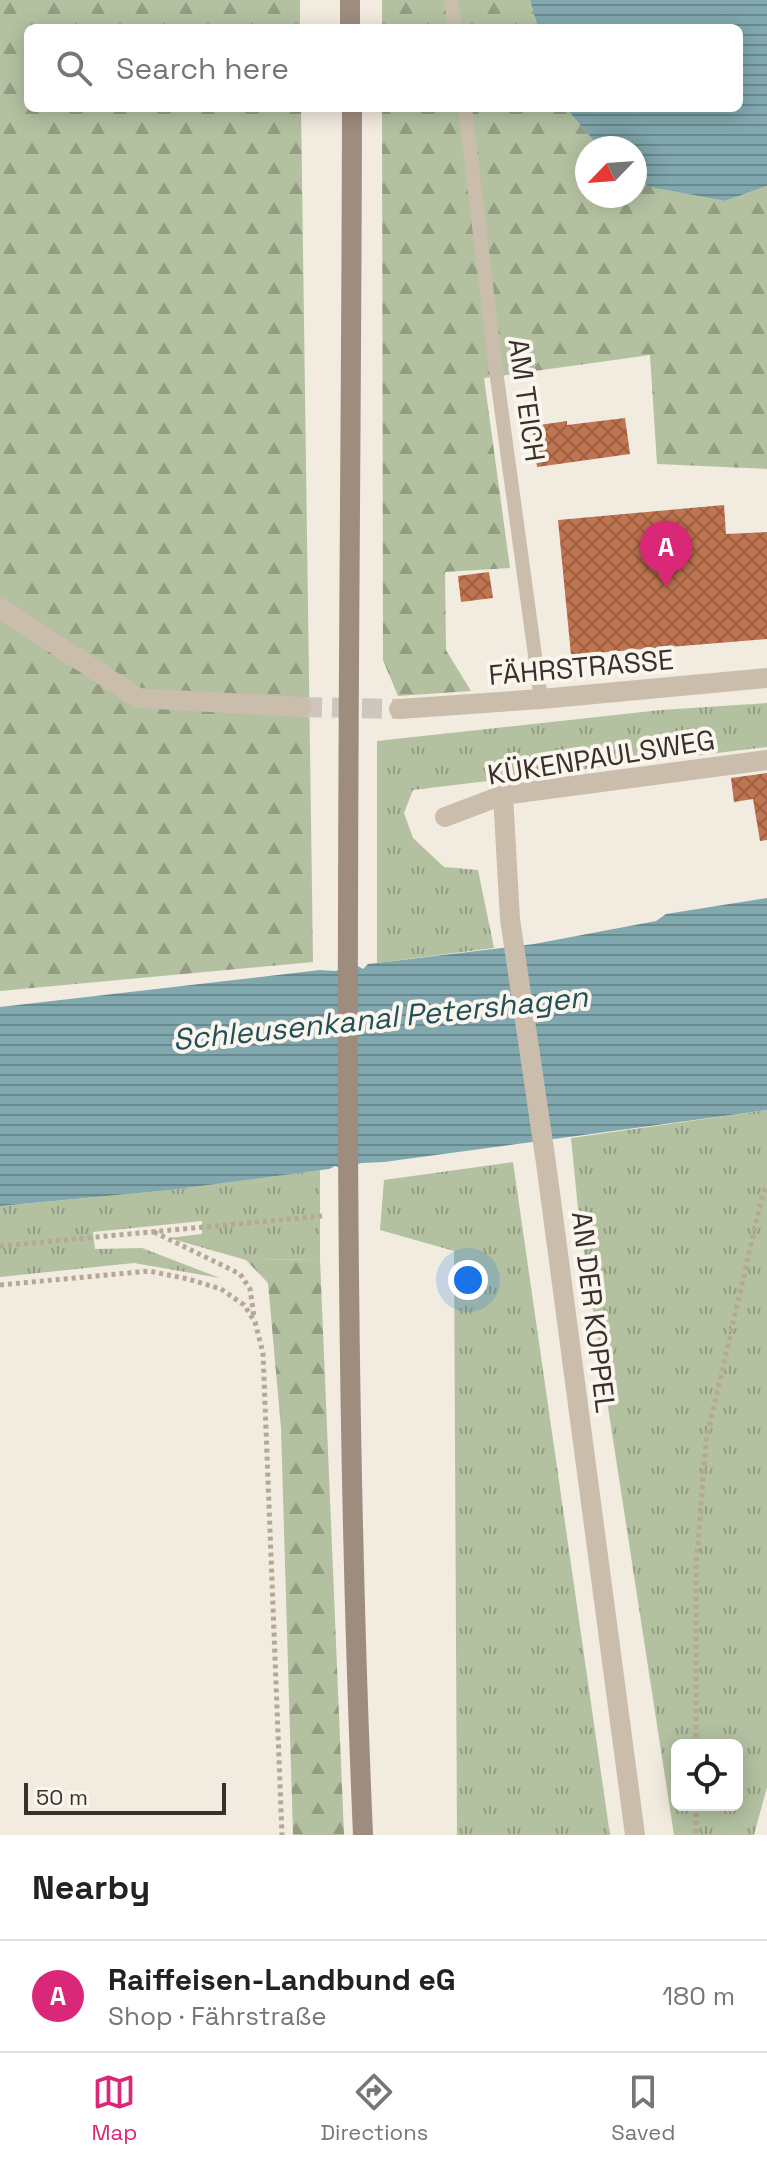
<!DOCTYPE html>
<meta charset="utf-8">
<style>
body{margin:0;font-family:"Space Grotesk",sans-serif;background:#f2f2f2;color:#222}
.controls{position:absolute;right:24px;bottom:24px;display:grid;overflow:hidden;border-radius:12px;box-shadow:0 4px 20px #0003}
.controls button{width:72px;height:72px;display:grid;place-items:center;padding:0;border:0;border-bottom:2px solid #e0e0e0;background:#fff;color:#222;font:40px sans-serif}
.compass{position:absolute;left:575px;top:136px;width:72px;height:72px;border-radius:50%;background:#fff;box-shadow:0 4px 20px #0003;rotate:245deg}
.scale{position:absolute;left:24px;bottom:20px;width:202px;box-sizing:border-box;padding-left:8px;border:4px solid #39302b;border-top:0;font-size:22px;line-height:28px;white-space:nowrap;color:#39302b;-webkit-text-stroke:6px #faf5ed;paint-order:stroke}
.you{position:absolute;left:468px;top:1280px;width:28px;height:28px;margin:-20px;border:6px solid #fff;border-radius:50%;background:#1a73e8;box-shadow:0 0 0 12px #1a73e833}
.badge{display:grid;place-items:center;width:52px;height:52px;border-radius:50%;background:#db2777;color:#fff;font-size:26px;font-weight:700}
.pin{position:absolute;translate:-50% -66px;filter:drop-shadow(0 2px 4px #0008)}
.pin::after{content:'';position:absolute;top:42px;width:28px;height:24px;background:inherit;clip-path:polygon(0 0,100% 0,50% 100%)}
.list{margin:0;padding:0;list-style:none}
h2{display:flex;justify-content:space-between;align-items:center;height:104px;margin:0;padding:0 32px;font-size:34px}
h2 small{font-size:26px;font-weight:400;color:#767676}
.list li{display:grid;grid-template-columns:52px 1fr auto;gap:24px;align-items:center;box-sizing:border-box;height:112px;padding:0 32px;border-top:2px solid #e0e0e0}
.list b{display:block;font-size:30px;white-space:nowrap}
.list p{margin:0;font-size:26px;white-space:nowrap;color:#767676}
.list em{font-size:26px;font-style:normal;color:#767676}
.icon{flex:none;width:44px;height:44px;fill:none;stroke:currentColor;stroke-width:2;stroke-linecap:round;stroke-linejoin:round}
.map{position:relative;flex:none;width:767px;height:1835px;overflow:hidden}
.search{position:absolute;background:#fff;box-shadow:0 4px 20px #0003;left:24px;right:24px;top:24px;height:88px;display:flex;align-items:center;gap:20px;box-sizing:border-box;padding:0 28px;border-radius:12px;color:#767676;font-size:30px}
.sheet{height:216px;background:#fff}
nav{display:flex;justify-content:space-around;align-items:center;box-sizing:border-box;height:112px;border-top:2px solid #e0e0e0;background:#fff;font-size:22px;color:#767676}
nav a{display:grid;justify-items:center;gap:4px}
nav .on{color:#db2777}
.map>svg:first-child{display:block}
.grass{fill:url(#grass-tufts);fill-rule:evenodd}
.forest{fill:url(#forest-firs)}
.water{fill:url(#water-rules)}
.building{fill:url(#building-cross-hatch)}
.lines{fill:none;stroke-linecap:round;stroke-linejoin:round}
.street-tunnel{stroke:#cdc6bc;stroke-width:20;stroke-dasharray:20 10;stroke-linecap:butt}
.path{stroke:#b6a797;stroke-width:5;stroke-dasharray:4 4;stroke-linecap:butt}
.lane{stroke:#cabdac;stroke-width:14}
.street{stroke:#cabdac;stroke-width:20}
.secondary{stroke:#9e8c7e;stroke-width:20}
.labels{text-anchor:middle;dominant-baseline:central;stroke-width:8;stroke-linejoin:round;paint-order:stroke}
.street-label{font-size:28px;fill:#39302b;stroke:#faf5ed}
.water-label{font-size:30px;font-style:italic;fill:#225059;stroke:#faf5ed}
</style>
<div class="map">
<svg width="767" height="1835" viewBox="0 0 767 1835">
<defs>
<pattern id="grass-tufts" width="24" height="20" patternUnits="userSpaceOnUse" patternTransform="scale(2)"><rect width="24" height="20" fill="#b3c1a1"/><path d="M3 7l-1-3M5 7V3M7 7l1-3M15 17l-1-3M17 17v-4M19 17l1-3" fill="none" stroke="#939d83"/></pattern>
<pattern id="forest-firs" width="22" height="20" patternUnits="userSpaceOnUse" patternTransform="scale(2)"><rect width="22" height="20" fill="#b3c1a1"/><path d="M5 1l3.5 6h-7zM16 11l3.5 6h-7z" fill="#939d83"/></pattern>
<pattern id="water-rules" width="6" height="5" patternUnits="userSpaceOnUse" patternTransform="scale(2)"><rect width="6" height="5" fill="#80a8ae"/><path d="M0 2.5h6" fill="none" stroke="#6a898e"/></pattern>
<pattern id="building-cross-hatch" width="8" height="8" patternUnits="userSpaceOnUse" patternTransform="scale(2)"><rect width="8" height="8" fill="#c07550"/><path d="M0 0l8 8M0 8l8-8" fill="none" stroke="#9d6043"/></pattern>
</defs>
<rect width="100%" height="100%" fill="#f2ebe0"/>
<g class="grass">
<polygon points="767,703 767,747 413,790 404,813 413,838 444,867 478,870 494,948 377,963 377,741 661,710"/>
<path d="M767,1110v677l-13,48h-80l-95,-616 -8,-81zM677,1745h60v60h-60z"/>
<polygon points="513,1162 610,1835 457,1835 454,1251 380,1230 384,1180"/>
<polygon points="320,1170 320,1259 246,1260 169,1238 202,1234 202,1221 93,1232 95,1249 142,1248 220,1278 134,1263 0,1277 0,1206 171,1190"/>
</g>
<g class="forest">
<polygon points="0,0 300,0 300,28 28,28 28,108 301,108 313,962 0,991"/>
<polygon points="382,0 530,0 538,28 382,28"/>
<polygon points="382,108 566,108 600,148 587,148 587,196 635,196 635,176 651,187 725,201 767,186 767,469 657,464 650,355 484,378 510,568 445,572 446,650 471,691 398,696 383,660"/>
<polygon points="320,1259 344,1835 293,1835 281,1428 268,1283 246,1260"/>
</g>
<g class="water">
<polygon points="530,0 767,0 767,186 725,201 650,187 635,176 635,148 600,148 566,108 739,108 739,28 538,28"/>
<polygon points="767,898 767,1110 384,1162 362,1163 340,1168 335,1166 329,1169 171,1190 0,1206 0,1007 320,970 335,971 358,966 363,969 368,964 377,963 534,944 656,921 666,914"/>
</g>
<g class="building">
<polygon points="625,418 630,454 537,467 532,426 567,421 567,425"/>
<polygon points="724,505 726,534 767,532 767,639 571,655 558,520"/>
<polygon points="489,572 493,598 461,602 458,576"/>
<polygon points="767,773 767,840 760,841 753,799 734,802 731,778"/>
</g>
<g class="lines">
<polyline class="street-tunnel" points="302,707 399,709"/>
<g class="path">
<polyline points="154,1232 240,1274 250,1289 254,1317"/>
<polyline points="0,1246 322,1216"/>
<polyline points="0,1285 149,1271 188,1279 221,1289 244,1305 255,1322 263,1353 282,1835"/>
<polyline points="696,1745 696,1568 706,1441 761,1201 767,1185"/>
<polyline points="696,1805 696,1835"/>
</g>
<g class="lane">
<polyline points="451,0 455,28"/>
<polyline points="465,108 497,378 541,699"/>
</g>
<g class="street">
<polyline points="0,608 138,698 302,707"/>
<polyline points="399,709 541,699 767,678"/>
<polyline points="503,795 510,919 546,1163 635,1835"/>
<polyline points="445,817 503,795 767,760"/>
</g>
<g class="secondary">
<polyline points="350,0 350,28"/>
<path d="M352,108c-1,575 -14,1152 11,1727"/>
</g>
</g>
<g class="labels">
<g class="street-label">
<text transform="translate(527 400) rotate(82)">AM TEICH</text>
<text transform="translate(581 667) rotate(-5)">FÄHRSTRASSE</text>
<text transform="translate(601 757) rotate(-9)">KÜKENPAULSWEG</text>
<text transform="translate(594 1312) rotate(83)">AN DER KOPPEL</text>
</g>
<g class="water-label">
<text transform="translate(380 1018) rotate(-6)">Schleusenkanal Petershagen</text>
</g>
</g>
</svg>
<div class="controls">
<button><svg class="icon" aria-label="locate" viewBox="0 0 24 24"><circle cx="12" cy="12" r="6"/><path d="M12 2v4M12 18v4M2 12h4M18 12h4"/></svg></button>
</div>
<svg class="compass" viewBox="-18 -18 36 36"><path d="M0-13l5 13h-10z" fill="#e53935"/><path d="M0 13l5-13h-10z" fill="#767676"/></svg>
<div class="scale">50 m</div>
<div class="you"></div>
<div class="pin badge" style="left:666px;top:587px">A</div>
<div class="search"><svg class="icon" aria-label="search" viewBox="0 0 24 24"><circle cx="10" cy="10" r="6"/><path d="M15 15l6 6"/></svg>Search here</div>
</div>
<section class="sheet">
<h2>Nearby<small></small></h2>
<ul class="list">
<li><span class="badge">A</span><div><b>Raiffeisen-Landbund eG</b><p>Shop · Fährstraße</p></div><em>180 m</em></li>
</ul>
</section>
<nav>
<a class="on"><svg class="icon" aria-label="map" viewBox="0 0 24 24"><path d="M3 6l6-2 6 2 6-2v14l-6 2-6-2-6 2zM9 4v14M15 6v14"/></svg>Map</a>
<a><svg class="icon" aria-label="directions" viewBox="0 0 24 24"><path d="M12 3l9 9-9 9-9-9zM9 14v-3h6M13 9l2 2-2 2"/></svg>Directions</a>
<a><svg class="icon" aria-label="saved" viewBox="0 0 24 24"><path d="M7 4h10v16l-5-4-5 4z"/></svg>Saved</a>
</nav>
